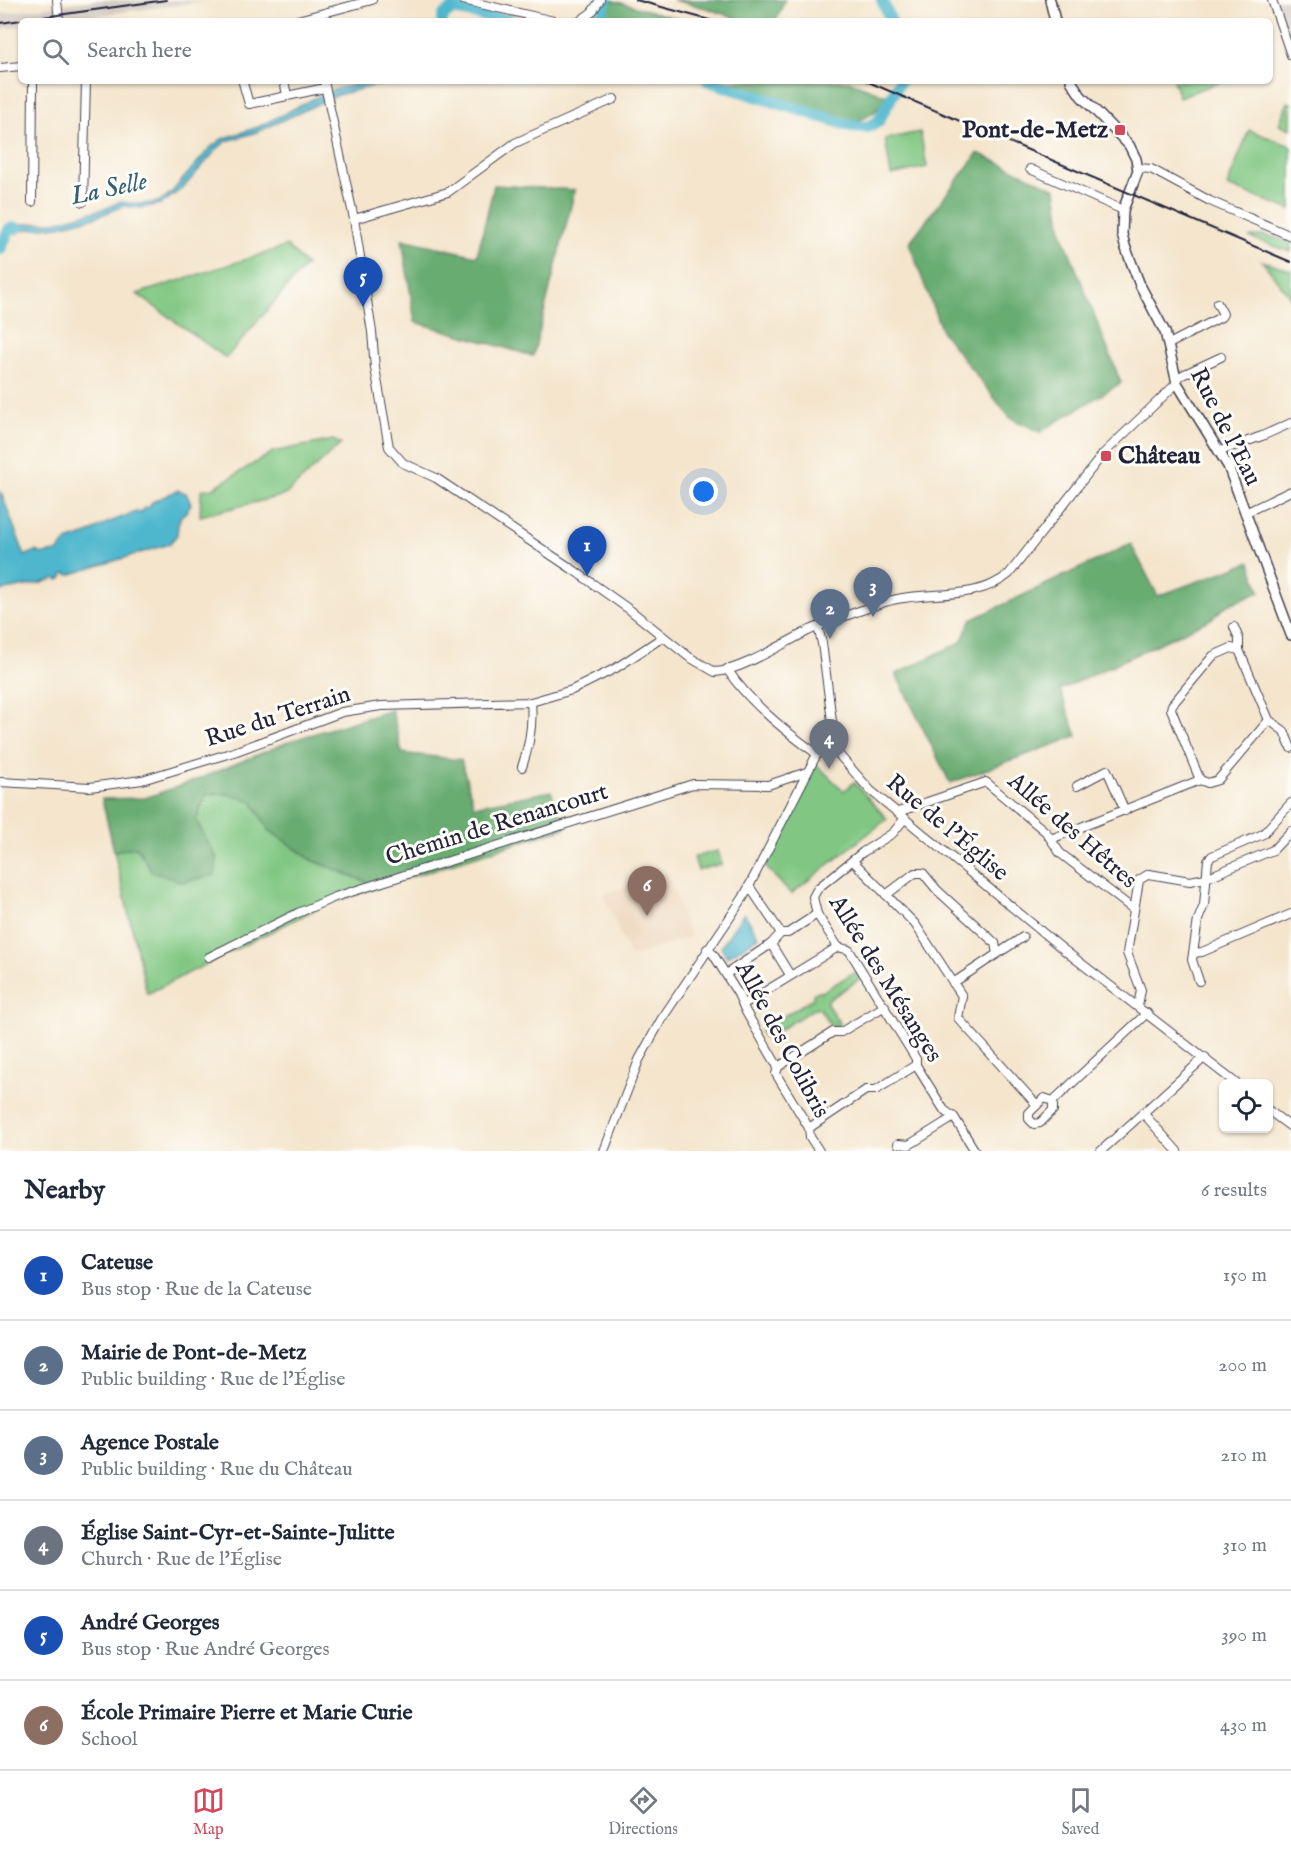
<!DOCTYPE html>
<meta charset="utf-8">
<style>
body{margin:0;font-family:"IM FELL English",serif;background:#f2f2f3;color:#1f2937}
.controls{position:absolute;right:18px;bottom:18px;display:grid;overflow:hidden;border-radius:9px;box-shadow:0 2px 4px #0004}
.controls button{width:54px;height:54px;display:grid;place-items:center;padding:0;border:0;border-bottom:2px solid #e0e1e3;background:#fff;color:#1f2937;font:30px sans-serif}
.you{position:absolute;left:704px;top:492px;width:21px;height:21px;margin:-15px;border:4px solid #fff;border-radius:50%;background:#1a73e8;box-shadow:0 0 0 9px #1a73e833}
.badge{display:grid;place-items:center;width:39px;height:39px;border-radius:50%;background:#d1495b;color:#fff;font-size:20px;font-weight:700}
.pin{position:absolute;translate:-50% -50px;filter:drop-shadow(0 2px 3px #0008)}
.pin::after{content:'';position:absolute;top:32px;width:21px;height:18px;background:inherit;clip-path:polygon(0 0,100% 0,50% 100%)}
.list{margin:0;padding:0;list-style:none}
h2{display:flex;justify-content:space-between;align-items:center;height:78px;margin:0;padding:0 24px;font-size:26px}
h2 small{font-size:20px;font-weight:400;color:#747a83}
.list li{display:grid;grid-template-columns:39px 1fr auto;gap:18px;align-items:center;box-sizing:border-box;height:90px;padding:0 24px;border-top:2px solid #e0e1e3}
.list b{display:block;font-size:22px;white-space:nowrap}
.list p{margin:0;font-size:20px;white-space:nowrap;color:#747a83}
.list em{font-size:20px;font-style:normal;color:#747a83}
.icon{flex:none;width:33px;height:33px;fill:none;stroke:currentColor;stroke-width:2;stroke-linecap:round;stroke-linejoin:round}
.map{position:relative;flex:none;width:1291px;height:1151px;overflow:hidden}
.search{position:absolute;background:#fff;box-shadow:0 2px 4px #0004;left:18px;right:18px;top:18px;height:66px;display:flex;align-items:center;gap:15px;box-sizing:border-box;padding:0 21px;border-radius:9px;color:#747a83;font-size:22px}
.sheet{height:618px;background:#fff}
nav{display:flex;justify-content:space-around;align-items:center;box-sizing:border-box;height:84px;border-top:2px solid #e0e1e3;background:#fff;font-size:16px;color:#747a83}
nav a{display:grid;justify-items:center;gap:3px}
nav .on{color:#d1495b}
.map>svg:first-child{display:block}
.built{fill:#eed6bb}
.industrial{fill:#ccc2b9}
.green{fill:#81c783;stroke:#52745f;stroke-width:1.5}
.forest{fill:#68ac71;stroke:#456756;stroke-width:1.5}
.water{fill:#4fb7cd;stroke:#386c84;stroke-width:1.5}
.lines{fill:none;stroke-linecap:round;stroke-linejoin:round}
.river{stroke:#4fb7cd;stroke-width:12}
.minor-casing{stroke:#423f51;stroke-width:10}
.tertiary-casing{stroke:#423f51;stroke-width:12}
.minor{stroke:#fff;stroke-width:8}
.tertiary{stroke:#fff;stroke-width:9}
.rail{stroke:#22223b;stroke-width:2}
.poi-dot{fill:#d1495b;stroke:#fdfcf7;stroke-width:2}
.labels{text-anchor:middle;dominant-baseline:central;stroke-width:6;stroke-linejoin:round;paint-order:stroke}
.poi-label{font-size:24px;font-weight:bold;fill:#22223b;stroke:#fdfcf7;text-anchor:end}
.street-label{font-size:24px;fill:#22223b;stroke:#fdfcf7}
.water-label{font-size:26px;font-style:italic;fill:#345e75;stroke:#fdfcf7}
</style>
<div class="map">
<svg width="1291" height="1151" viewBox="0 0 1291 1151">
<rect width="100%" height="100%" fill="#fdfcf7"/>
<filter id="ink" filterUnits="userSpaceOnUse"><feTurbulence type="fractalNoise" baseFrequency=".0167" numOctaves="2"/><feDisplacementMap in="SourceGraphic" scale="12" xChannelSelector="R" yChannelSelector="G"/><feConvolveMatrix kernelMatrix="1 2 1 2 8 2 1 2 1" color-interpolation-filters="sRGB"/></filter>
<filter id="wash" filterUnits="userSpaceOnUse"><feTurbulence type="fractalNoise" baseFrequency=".008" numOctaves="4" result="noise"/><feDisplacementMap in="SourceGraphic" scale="24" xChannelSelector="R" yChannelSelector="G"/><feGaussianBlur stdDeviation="1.35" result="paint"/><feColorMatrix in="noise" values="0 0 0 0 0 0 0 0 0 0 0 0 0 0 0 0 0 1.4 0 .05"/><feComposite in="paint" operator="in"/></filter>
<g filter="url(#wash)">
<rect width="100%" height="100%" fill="#f4e5cc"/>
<polygon class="built" points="668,873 690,937 630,957 603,894"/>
<g class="industrial">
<polygon points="96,0 211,0 57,21 21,21 21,26 0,29 0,14"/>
<polygon points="1276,0 1291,0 1291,49"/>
</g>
<g class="green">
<polygon points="1173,81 1223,81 1179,97"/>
<polygon points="1288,102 1291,103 1291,129 1279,124"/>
<polygon points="1249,130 1291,146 1291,210 1227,186"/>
<polygon points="920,132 927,167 891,175 885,139"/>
<polygon points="1264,235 1291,242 1291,252 1249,237"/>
<polygon points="287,246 306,265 226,358 137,294"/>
<polygon points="1262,261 1291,270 1291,298"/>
<polygon points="333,440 341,444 285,495 200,516 201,490 213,488 273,452"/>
<polygon points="816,764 844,791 854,782 887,819 791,894 765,866"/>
<polygon points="205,794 228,794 252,801 269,830 312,860 379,887 322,906 147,994 114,851 137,847 152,871 217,859 196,820"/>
<polygon points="718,851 722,864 698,870 694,857"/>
<polygon points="856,971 860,979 828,1000 827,1004 840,1024 832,1028 820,1009 815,1008 765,1039 760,1031 813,998 813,994 818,991 822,992"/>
</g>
<g class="forest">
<polygon points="611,0 685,21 605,21"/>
<polygon points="673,0 785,0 776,21 743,21 706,8"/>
<path d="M723,81h125l40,15c-10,15 -19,22 -36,26z"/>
<polygon points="978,153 1056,189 1062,233 1121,383 1040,432 1010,418 942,332 909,243"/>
<polygon points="494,185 575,190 533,356 415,322 402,239 477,256"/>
<polygon points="1131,544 1158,596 1250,562 1260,591 1226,606 1211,619 1060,690 1077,736 950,783 896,674 961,642 971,620"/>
<polygon points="392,710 402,753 461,760 474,806 551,791 565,828 379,887 312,860 269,830 252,801 228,794 206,794 196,820 217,859 215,875 182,882 152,872 137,847 114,851 102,799 145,798 191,782 293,740"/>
</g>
<g class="water">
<polygon points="370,81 394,81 337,95 331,98 329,91"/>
<polygon points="325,93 326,100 257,132 227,141 218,148 183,188 161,204 141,208 124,206 96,217 59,226 12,231 5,235 0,251 0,237 5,227 9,225 55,222 107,208 119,202 142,204 158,202 171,193 210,148 222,139 258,127"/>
<polygon points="0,490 25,556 35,551 43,554 57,552 67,541 88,534 107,523 136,512 141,513 144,508 150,507 152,502 178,490 186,493 191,504 186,512 181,516 178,524 177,535 169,544 69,575 66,573 63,575 63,578 58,580 56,578 42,583 0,591"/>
<polygon points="744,913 759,937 727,957 721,947"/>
</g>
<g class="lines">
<g class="river">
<polyline points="882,0 891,21"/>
<polyline points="442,21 444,15 453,9 511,21"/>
<polyline points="600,21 606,0"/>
<polyline points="708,81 851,126 867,127 878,122 900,81"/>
<polyline points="0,249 10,229 17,228"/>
</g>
</g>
</g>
<g filter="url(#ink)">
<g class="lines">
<defs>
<g id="minor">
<polyline points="57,0 59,21"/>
<polyline points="463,0 554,21"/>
<polyline points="1272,0 1291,55"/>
<polyline points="294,21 372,0"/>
<polyline points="580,21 592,12 600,0"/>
<polyline points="0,68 21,66"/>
<polyline points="245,81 243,83 249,104 325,88"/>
<polyline points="284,81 287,95"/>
<path d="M324,81l30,138 18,113 3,36 14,79 14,16 33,15 139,93 55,39 59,47 26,15c25,-1 69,-29 93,-41 24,-11 51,-20 77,-29 41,-13 89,1 124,-28l94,-120 74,-71"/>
<polyline points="1138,168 1151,169 1210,201 1291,236"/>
<polyline points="1030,169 1123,210"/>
<polyline points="32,202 33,81"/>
<polyline points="83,202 86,81"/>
<polyline points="354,219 448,192 515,143 614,99"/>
<polyline points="1169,344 1221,317 1223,314 1217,303"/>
<polyline points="1176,378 1221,357"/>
<polyline points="1220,451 1262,436 1291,423"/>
<polyline points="1245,513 1291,491"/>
<polyline points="818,627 822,643 834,737 833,748 870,790 1064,950 1237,1084"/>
<polyline points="1234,627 1239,639 1239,650 1269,720 1284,731 1291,748"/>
<path d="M727,669c21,32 59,63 90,85"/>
<path d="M522,767c7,-20 11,-43 9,-65"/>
<polyline points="1200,780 1171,709 1172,705 1213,656 1231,648 1239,650"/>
<polyline points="0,782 90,787 142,780 234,752 342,712 381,706 531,702 572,690 616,668 663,637"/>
<polyline points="1077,786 1107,770 1125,811"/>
<polyline points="898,812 986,782 1046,832 1060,853 1133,909"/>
<polyline points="905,818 893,833 863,852 818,888 813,897 817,914 838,947 849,950 916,1059 916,1065 944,1110 954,1117 975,1151"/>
<polyline points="1051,839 1200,780 1208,783 1218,780 1269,720"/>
<polyline points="853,861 915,924 962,996 958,1018 1037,1105"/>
<polyline points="749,886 781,933"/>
<polyline points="886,895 915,873 923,873 937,890 995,943 997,954 953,983"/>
<polyline points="771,944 790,975"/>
<polyline points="707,949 713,954 738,994 746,1012 778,1067 776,1074 809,1128 810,1137 819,1151"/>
<polyline points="1193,953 1202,952 1291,914"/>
<polyline points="997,954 1023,937"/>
<polyline points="209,957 298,913 335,897 693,784 768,785 807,772"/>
<polyline points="726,974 771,944 781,933 788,933 817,914"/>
<polyline points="1199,981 1192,960 1198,920 1204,905 1208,860 1212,856 1263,834 1291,803"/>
<polyline points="743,1004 751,1000 838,947"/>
<polyline points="1138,1006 1141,990 1127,953 1139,880 1149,874 1190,881 1206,878 1273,850 1291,831"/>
<polyline points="778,1067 833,1032 841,1032 885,1006"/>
<polyline points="1053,1101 1053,1110 1040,1123 1034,1124 1029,1119 1029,1113 1044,1098 1053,1101 1147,1013"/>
<polyline points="1268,1110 1291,1127"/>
<polyline points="1143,1113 1177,1151"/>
<polyline points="809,1128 866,1090 876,1090 916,1065"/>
<polyline points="898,1144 909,1145 954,1117"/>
<polyline points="604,1151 639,1060 661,1020 743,898 817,754 833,748"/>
<polyline points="1101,1151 1205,1057"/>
</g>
<g id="tertiary">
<polyline points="1050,0 1055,21"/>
<polyline points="1071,81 1081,96 1129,145 1136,159 1138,171 1123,210 1122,234 1125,246 1140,285 1165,332 1177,383 1228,466 1291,635"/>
</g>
</defs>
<use href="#minor" class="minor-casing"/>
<use href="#tertiary" class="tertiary-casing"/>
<use href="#minor" class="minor"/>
<use href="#tertiary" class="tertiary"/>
<g class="rail">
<polyline points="636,0 713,21"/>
<polyline points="0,23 166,0"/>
<polyline points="866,81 1291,262"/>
</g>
</g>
</g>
<g class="poi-dot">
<rect x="1114" y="124" width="12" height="12" rx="3"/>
<rect x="1100" y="450" width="12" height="12" rx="3"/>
</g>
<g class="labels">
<g class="poi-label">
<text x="1108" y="130">Pont-de-Metz</text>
<text x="1118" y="456" text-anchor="start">Château</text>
</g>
<g class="street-label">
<text transform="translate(1225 427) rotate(63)">Rue de l'Eau</text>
<text transform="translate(278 717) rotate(-18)">Rue du Terrain</text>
<text transform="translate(497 825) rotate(-17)">Chemin de Renancourt</text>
<text transform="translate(947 828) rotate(40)">Rue de l'Église</text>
<text transform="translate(1072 831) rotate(41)">Allée des Hêtres</text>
<text transform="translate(885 979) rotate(58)">Allée des Mésanges</text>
<text transform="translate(782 1040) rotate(62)">Allée des Colibris</text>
</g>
<g class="water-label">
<text transform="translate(109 189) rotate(-12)">La Selle</text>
</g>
</g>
</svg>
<div class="controls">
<button><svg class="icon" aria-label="locate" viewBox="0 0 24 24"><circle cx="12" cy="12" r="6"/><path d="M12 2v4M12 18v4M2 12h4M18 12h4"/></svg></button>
</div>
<div class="you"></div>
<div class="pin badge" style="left:587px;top:576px;background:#1a4fb4">1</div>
<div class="pin badge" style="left:830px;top:639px;background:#5c6f8a">2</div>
<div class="pin badge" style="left:873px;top:617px;background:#5c6f8a">3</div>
<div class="pin badge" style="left:829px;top:769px;background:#6b7280">4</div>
<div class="pin badge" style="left:363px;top:307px;background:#1a4fb4">5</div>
<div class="pin badge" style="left:647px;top:916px;background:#8d6e63">6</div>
<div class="search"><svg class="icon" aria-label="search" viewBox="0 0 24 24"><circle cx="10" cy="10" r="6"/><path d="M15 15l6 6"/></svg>Search here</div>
</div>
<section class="sheet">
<h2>Nearby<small>6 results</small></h2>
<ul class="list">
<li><span class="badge" style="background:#1a4fb4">1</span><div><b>Cateuse</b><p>Bus stop · Rue de la Cateuse</p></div><em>150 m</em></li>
<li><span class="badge" style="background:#5c6f8a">2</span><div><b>Mairie de Pont-de-Metz</b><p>Public building · Rue de l'Église</p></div><em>200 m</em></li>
<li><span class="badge" style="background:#5c6f8a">3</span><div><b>Agence Postale</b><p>Public building · Rue du Château</p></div><em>210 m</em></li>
<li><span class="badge" style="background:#6b7280">4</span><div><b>Église Saint-Cyr-et-Sainte-Julitte</b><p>Church · Rue de l'Église</p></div><em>310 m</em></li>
<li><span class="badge" style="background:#1a4fb4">5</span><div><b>André Georges</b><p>Bus stop · Rue André Georges</p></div><em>390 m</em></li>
<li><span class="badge" style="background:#8d6e63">6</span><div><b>École Primaire Pierre et Marie Curie</b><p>School</p></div><em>430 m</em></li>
</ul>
</section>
<nav>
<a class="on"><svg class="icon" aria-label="map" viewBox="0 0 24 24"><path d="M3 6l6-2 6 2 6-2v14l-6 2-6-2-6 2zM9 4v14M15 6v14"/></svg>Map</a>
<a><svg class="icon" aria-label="directions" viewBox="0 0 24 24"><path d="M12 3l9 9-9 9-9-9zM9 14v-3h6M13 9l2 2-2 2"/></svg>Directions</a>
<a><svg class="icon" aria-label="saved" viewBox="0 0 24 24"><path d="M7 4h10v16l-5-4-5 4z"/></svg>Saved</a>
</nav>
